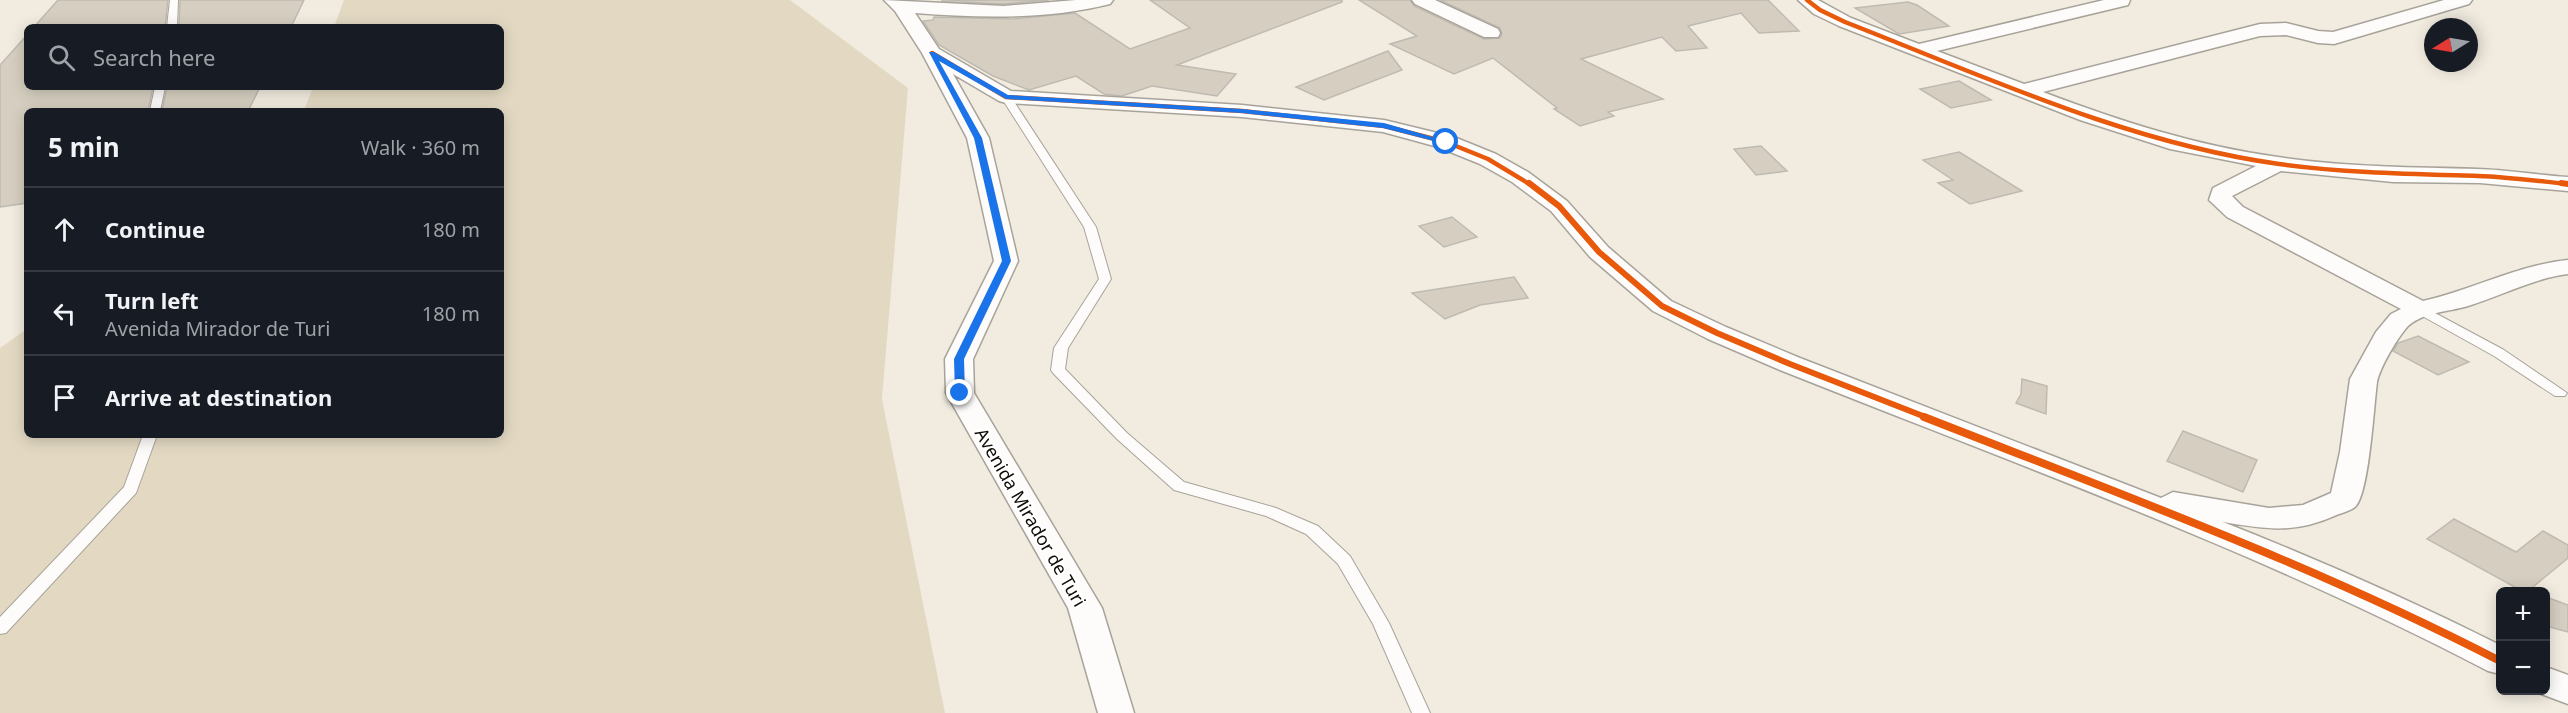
<!DOCTYPE html>
<meta charset="utf-8">
<style>
body{margin:0;font-family:"Noto Sans",sans-serif;background:#242831;color:#f1f3f6}
.controls{position:absolute;right:18px;bottom:18px;display:grid;overflow:hidden;border-radius:9px;box-shadow:0 3px 15px #0003}
.controls button{width:54px;height:54px;display:grid;place-items:center;padding:0;border:0;border-bottom:2px solid #363941;background:#171b24;color:#f1f3f6;font:30px sans-serif}
.compass{position:absolute;left:2424px;top:18px;width:54px;height:54px;border-radius:50%;background:#171b24;box-shadow:0 3px 15px #0003;rotate:259deg}
.stop{position:absolute;width:18px;height:18px;margin:-14px;border:4px solid #1a73e8;border-radius:50%;background:#fff}
.stop.end{background:#1a73e8;border-color:#fff;box-shadow:0 2px 6px #0008}
.list{margin:0;padding:0;list-style:none}
h2{display:flex;justify-content:space-between;align-items:center;height:78px;margin:0;padding:0 24px;font-size:26px}
h2 small{font-size:20px;font-weight:400;color:#9ea1a6}
.list li{display:grid;grid-template-columns:39px 1fr auto;gap:18px;align-items:center;box-sizing:border-box;height:84px;padding:0 24px;border-top:2px solid #363941}
.list b{display:block;font-size:22px;white-space:nowrap}
.list p{margin:0;font-size:20px;white-space:nowrap;color:#9ea1a6}
.list em{font-size:20px;font-style:normal;color:#9ea1a6}
.icon{flex:none;width:33px;height:33px;fill:none;stroke:currentColor;stroke-width:2;stroke-linecap:round;stroke-linejoin:round}
.map{position:relative;flex:none;width:2568px;height:713px;overflow:hidden}
.search{position:absolute;background:#171b24;box-shadow:0 3px 15px #0003;left:24px;top:24px;width:480px;height:66px;display:flex;align-items:center;gap:15px;box-sizing:border-box;padding:0 21px;border-radius:9px;color:#9ea1a6;font-size:22px}
.panel{position:absolute;background:#171b24;box-shadow:0 3px 15px #0003;left:24px;top:108px;width:480px;height:330px;border-radius:9px}
.map>svg:first-child{display:block}
.green{fill:#e3d9c3}
.building{fill:#d6cfc1;stroke:#bfbab1;stroke-width:1.5}
.lines{fill:none;stroke-linecap:round;stroke-linejoin:round}
.service-casing{stroke:#a8a39a;stroke-width:2}
.minor-casing{stroke:#a8a39a;stroke-width:3}
.service{fill:#fdfcfa;fill-rule:evenodd}
.minor{fill:#fdfcfa;fill-rule:evenodd}
.cycleway-far2-casing{stroke:#fff;stroke-width:8}
.cycleway-far1-casing{stroke:#fff;stroke-width:10}
.cycleway-casing{stroke:#fff;stroke-width:11}
.cycleway-far2{stroke:#e8590c;stroke-width:4.5}
.cycleway-far1{stroke:#e8590c;stroke-width:6}
.cycleway{stroke:#e8590c;stroke-width:8}
.route{fill:#1a73e8}
.labels{text-anchor:middle;dominant-baseline:central;stroke-width:4.5;stroke-linejoin:round;paint-order:stroke}
.street-label{font-size:18px;fill:#100c06;stroke:#fff}
</style>
<div class="map">
<svg width="2568" height="713" viewBox="0 0 2568 713">
<rect width="100%" height="100%" fill="#f2ece0"/>
<polygon class="green" points="344,0 790,0 908,88 882,399 945,713 0,713 0,348 27,329 27,435 501,435 501,111 304,111 313,87 501,87 501,27 334,27"/>
<g class="building">
<polygon points="58,0 168,0 165,27 34,27"/>
<polygon points="180,0 304,0 291,27 179,27"/>
<polygon points="992,0 1049,0 1003,4 941,1"/>
<polygon points="1150,0 1342,0 1342,2 1177,65 1236,74 1217,96 1152,86 1122,96 1104,94 1076,76 1029,90 993,76 939,45 923,21 933,20 934,17 1013,19 1075,13 1130,49 1190,28"/>
<polygon points="1359,0 1410,0 1414,6 1484,39 1500,38 1502,34 1500,28 1440,0 1768,0 1799,31 1759,33 1741,13 1688,26 1707,48 1676,51 1662,37 1581,59 1663,99 1608,112 1614,116 1580,126 1554,109 1557,108 1493,58 1454,74 1390,44 1417,36"/>
<polygon points="1908,2 1917,5 1949,26 1899,34 1855,8"/>
<polygon points="27,35 27,87 153,87 148,111 27,111 27,203 0,207 0,65"/>
<polygon points="1388,51 1402,70 1324,100 1296,87"/>
<polygon points="1959,81 1991,100 1951,108 1920,89"/>
<polygon points="167,87 260,87 248,111 162,111"/>
<polygon points="1761,146 1787,171 1756,175 1734,149"/>
<polygon points="1959,152 2022,191 1970,204 1938,183 1953,180 1923,160"/>
<polygon points="1452,217 1477,237 1444,247 1419,226"/>
<polygon points="1514,277 1528,298 1480,305 1445,319 1412,293"/>
<polygon points="2418,336 2469,362 2438,375 2393,351 2398,343"/>
<polygon points="2022,379 2047,386 2046,414 2016,403 2021,394"/>
<polygon points="2183,431 2257,460 2243,492 2167,461"/>
<polygon points="2454,519 2516,552 2543,531 2568,545 2568,558 2528,591 2522,591 2427,539"/>
<polygon points="2546,597 2568,605 2568,632 2546,626"/>
</g>
<g class="lines">
<defs>
<g id="service">
<polygon points="170,0 178,0 177,27 167,27"/>
<polygon points="155,87 165,87 160,111 150,111"/>
<polygon points="1006,94 1011,97 1096,227 1111,279 1068,348 1065,369 1127,433 1184,482 1276,508 1318,526 1350,556 1389,623 1430,713 1412,713 1373,624 1338,564 1306,534 1266,516 1174,490 1117,439 1053,373 1051,370 1054,348 1099,279 1084,227 1001,97"/>
<polygon points="2420,305 2504,350 2567,393 2565,396 2555,396 2494,356 2415,312 2414,309 2415,306"/>
<polygon points="143,435 157,435 136,493 6,633 0,634 0,617 124,487"/>
</g>
<g id="minor">
<path d="M884,0l119,6 73,-6h37l-3,4c-64,16 -130,14 -195,9l24,36 72,42 231,14 142,15 70,17 42,17 32,18 39,29 41,46 63,54 55,26 74,31 361,140 12,-6 96,16 34,-3 28,-12 9,-41 10,-73 26,-47 15,-18 10,-5 -174,-92 -18,-17 4,-12 43,-22 -86,-17 -90,-29 -241,-94 -25,-12 -16,-14h20l33,18 68,26 185,-44h26l-2,5 -191,46 87,33 236,-60 26,-1 32,8 15,1 111,-32h28l-3,4 -135,40 -16,-1 -32,-8 -26,1 -217,56c76,29 154,54 235,65 67,10 133,10 200,12 30,1 60,6 90,8v14l-88,-8 -87,-1 -112,-11 -49,25 11,11 180,94c49,-11 95,-36 145,-41v14c-34,4 -67,22 -100,32 -20,6 -44,6 -60,20 -10,11 -28,41 -31,56 -3,22 -8,113 -22,125 -5,4 -14,6 -21,9 -40,18 -69,13 -111,6 94,37 187,78 277,123v29l-12,-3c-227,-119 -470,-206 -708,-301l-72,-31 -55,-28 -63,-54 -39,-46 -39,-29 -32,-18 -42,-17 -55,-15 -141,-15 -236,-14 -7,-2 -46,-27 36,64 29,123 -45,98 1,34 128,215 32,105h-36l-30,-105 -122,-215 -1,-34 49,-98 -27,-123 -45,-85 -27,-42z"/>
<polygon points="1412,0 1435,0 1498,29 1500,33 1498,37 1484,37 1415,4"/>
<polygon points="2546,667 2568,675 2568,704 2533,691 2546,690"/>
</g>
</defs>
<use href="#service" class="service-casing"/>
<use href="#minor" class="minor-casing"/>
<use href="#service" class="service"/>
<use href="#minor" class="minor"/>
<defs>
<g id="cycleway-far2">
<path d="M1807,0l13,10 25,12c141,55 283,121 434,142 66,9 132,10 199,12 30,1 60,5 90,8"/>
<polyline points="932,53 1006,97 1242,111 1384,126 1446,142 1488,159 1531,185"/>
</g>
<g id="cycleway-far1">
<polyline points="1529,183 1559,206 1599,252 1662,306 1717,333 1790,364 1928,418"/>
<polyline points="2561,183 2568,184"/>
</g>
<path id="cycleway" d="M1924,417c194,76 390,148 576,244"/>
</defs>
<use href="#cycleway-far2" class="cycleway-far2-casing"/>
<use href="#cycleway-far1" class="cycleway-far1-casing"/>
<use href="#cycleway" class="cycleway-casing"/>
<use href="#cycleway-far2" class="cycleway-far2"/>
<use href="#cycleway-far1" class="cycleway-far1"/>
<use href="#cycleway" class="cycleway"/>
</g>
<polygon class="route" points="929,52 934,52 1008,95 1242,109 1384,123 1450,142 1446,144 1383,128 1242,113 1006,99 939,61 982,138 1011,261 964,359 965,393 960,396 955,393 954,359 1002,261 974,138"/>
<g class="labels">
<g class="street-label">
<text transform="translate(1031 517) rotate(60)">Avenida Mirador de Turi</text>
</g>
</g>
</svg>
<div class="controls">
<button>+</button>
<button>−</button>
</div>
<svg class="compass" viewBox="-18 -18 36 36"><path d="M0-13l5 13h-10z" fill="#e53935"/><path d="M0 13l5-13h-10z" fill="#9ea1a6"/></svg>
<div class="stop" style="left:1446px;top:142px"></div>
<div class="stop end" style="left:960px;top:393px"></div>
<div class="search"><svg class="icon" aria-label="search" viewBox="0 0 24 24"><circle cx="10" cy="10" r="6"/><path d="M15 15l6 6"/></svg>Search here</div>
<section class="panel">
<h2>5 min<small>Walk · 360 m</small></h2>
<ul class="list">
<li><svg class="icon" aria-label="ahead" viewBox="0 0 24 24"><path d="M12 20V5M6 11l6-6 6 6"/></svg><div><b>Continue</b></div><em>180 m</em></li>
<li><svg class="icon" aria-label="left" viewBox="0 0 24 24"><path d="M17 20v-9H6M10 6l-5 5 5 5"/></svg><div><b>Turn left</b><p>Avenida Mirador de Turi</p></div><em>180 m</em></li>
<li><svg class="icon" aria-label="arrive" viewBox="0 0 24 24"><path d="M6 21V4h12l-3 4 3 4H6"/></svg><div><b>Arrive at destination</b></div></li>
</ul>
</section>
</div>
